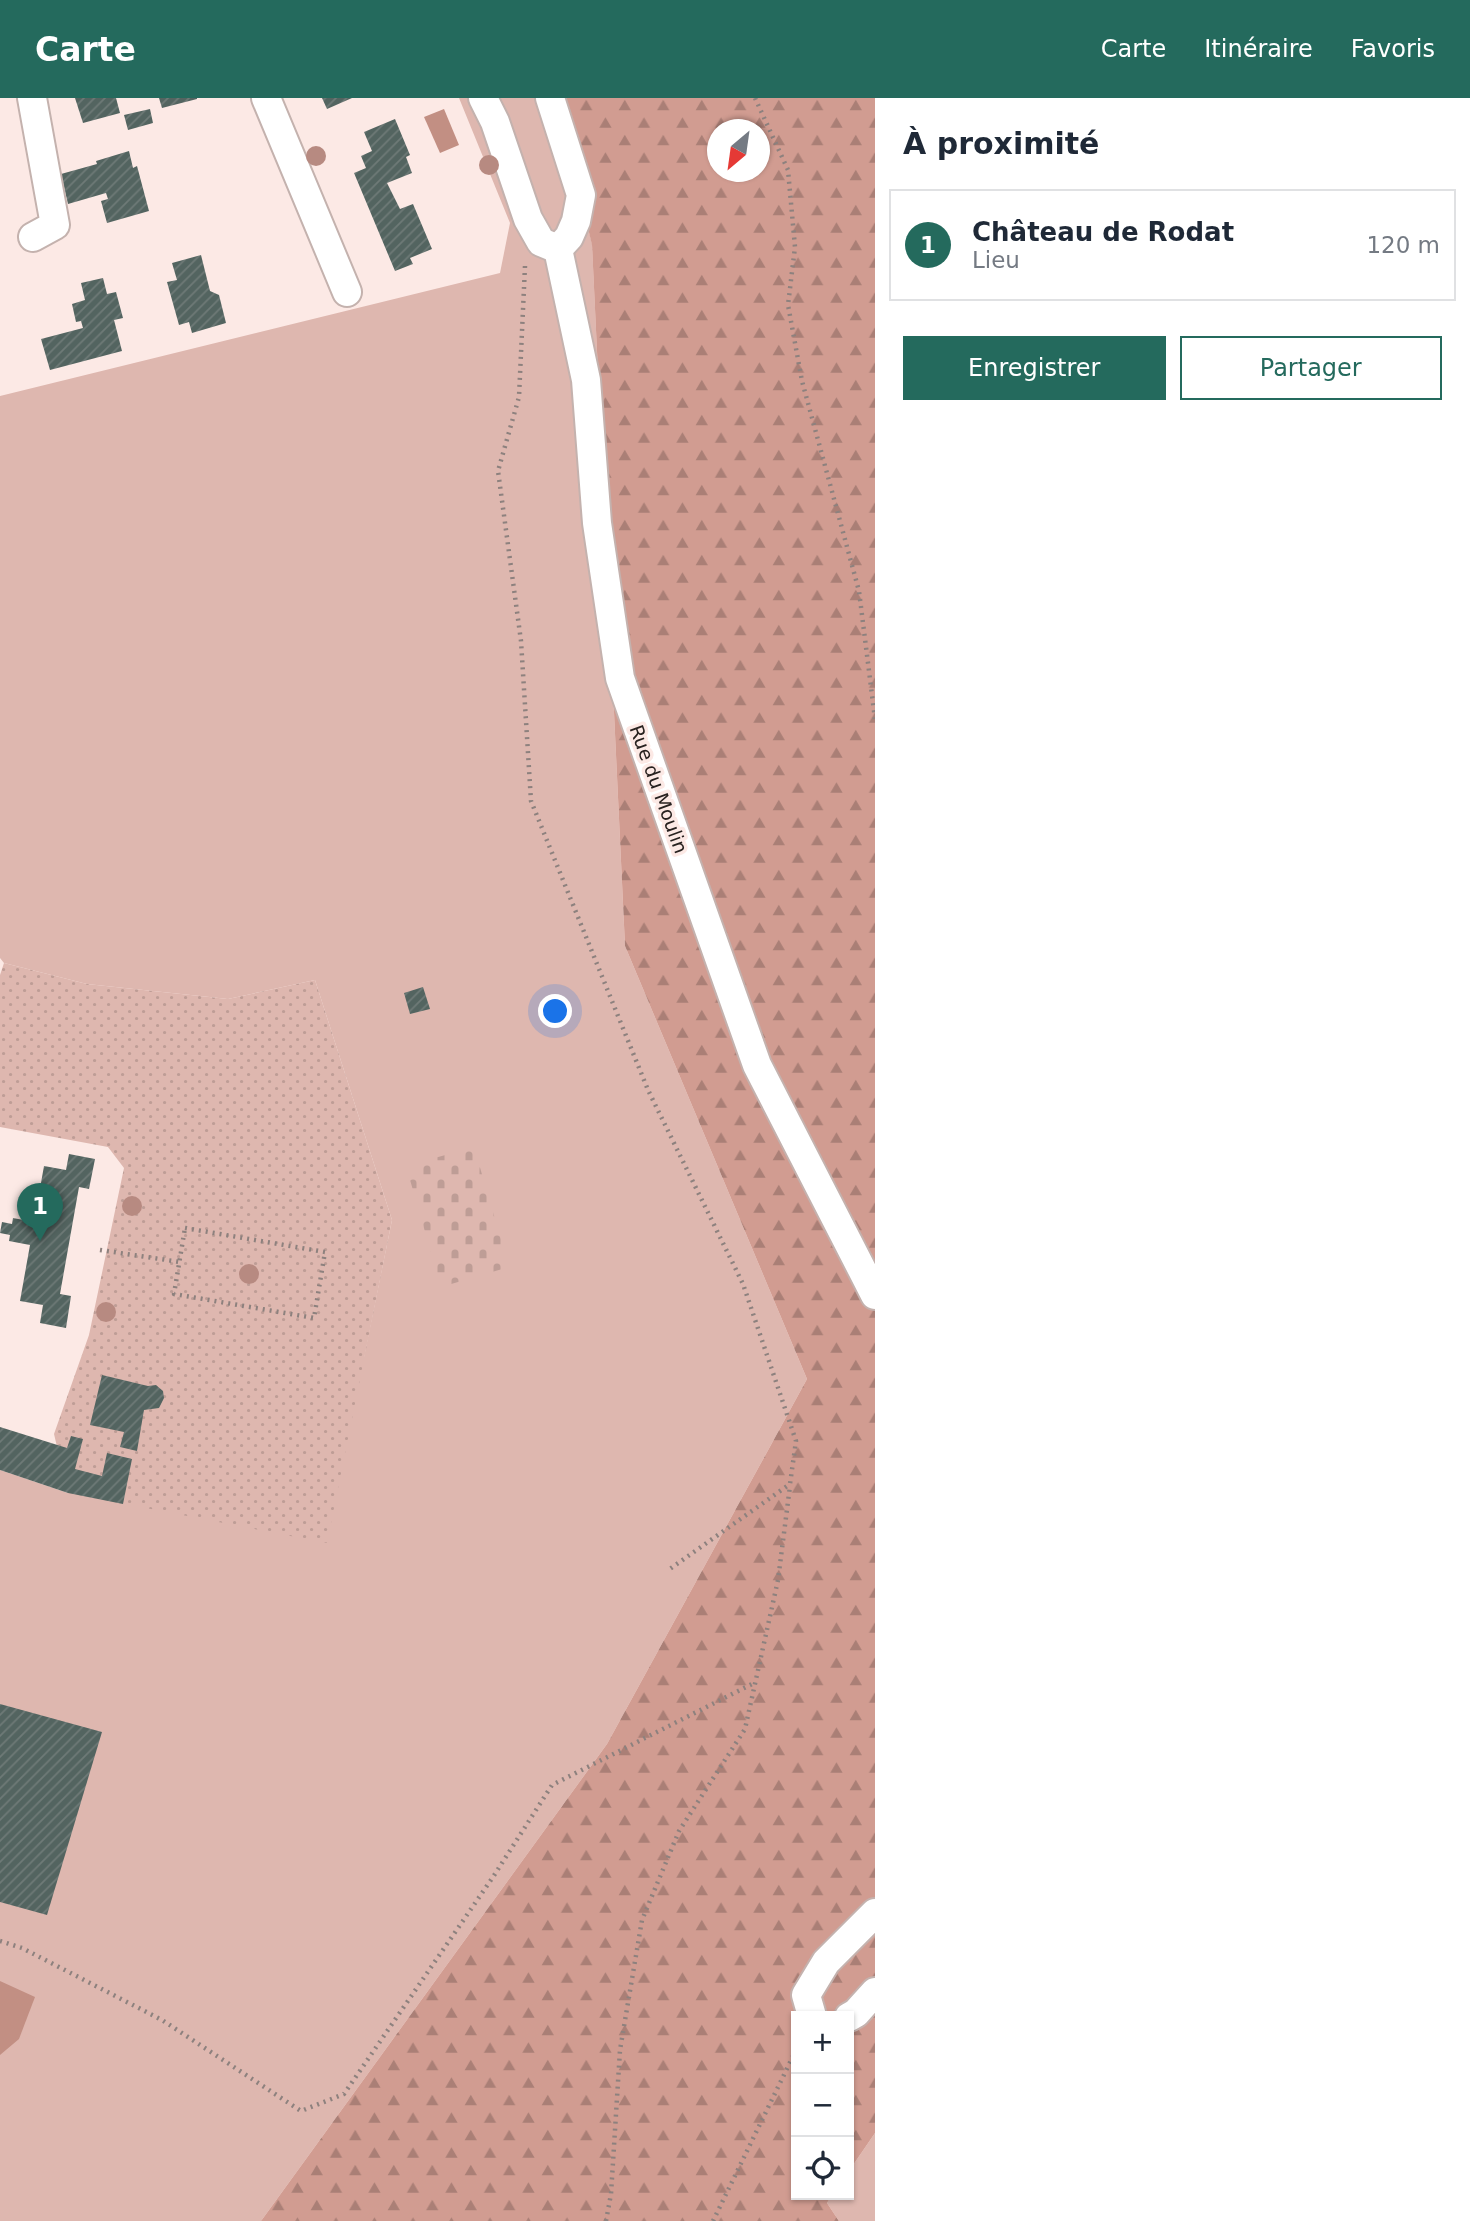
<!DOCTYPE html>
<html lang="fr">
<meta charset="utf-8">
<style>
body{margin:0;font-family:"DejaVu Sans",sans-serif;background:#f2f2f3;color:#1f2937}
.controls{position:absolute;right:21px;bottom:21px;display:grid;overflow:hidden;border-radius:0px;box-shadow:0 2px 5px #0004}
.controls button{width:63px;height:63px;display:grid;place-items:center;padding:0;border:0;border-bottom:2px solid #e0e1e3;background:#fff;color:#1f2937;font:35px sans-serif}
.compass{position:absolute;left:707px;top:21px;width:63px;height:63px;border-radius:50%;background:#fff;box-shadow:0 2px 5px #0004;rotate:209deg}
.you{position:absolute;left:556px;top:914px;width:24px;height:24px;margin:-18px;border:5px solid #fff;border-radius:50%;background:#1a73e8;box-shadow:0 0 0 10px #1a73e833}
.badge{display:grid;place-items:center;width:46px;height:46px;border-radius:50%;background:#246a5d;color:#fff;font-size:23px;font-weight:700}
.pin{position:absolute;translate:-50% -58px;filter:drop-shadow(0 2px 4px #0008)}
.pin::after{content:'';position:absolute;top:37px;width:24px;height:21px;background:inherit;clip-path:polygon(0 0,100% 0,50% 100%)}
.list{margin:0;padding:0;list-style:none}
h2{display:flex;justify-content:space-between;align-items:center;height:91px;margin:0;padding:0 28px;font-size:30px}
h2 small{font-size:23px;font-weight:400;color:#747a83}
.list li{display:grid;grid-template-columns:46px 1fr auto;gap:21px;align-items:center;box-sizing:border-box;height:112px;margin:0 14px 14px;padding:0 14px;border:2px solid #e0e1e3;border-radius:0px}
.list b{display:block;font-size:26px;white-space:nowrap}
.list p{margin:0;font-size:23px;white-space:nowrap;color:#747a83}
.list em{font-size:23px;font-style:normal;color:#747a83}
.actions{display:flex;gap:14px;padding:21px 28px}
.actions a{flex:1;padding:16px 0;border:2px solid #246a5d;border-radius:0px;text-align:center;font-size:24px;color:#246a5d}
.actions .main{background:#246a5d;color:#fff}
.icon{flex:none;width:38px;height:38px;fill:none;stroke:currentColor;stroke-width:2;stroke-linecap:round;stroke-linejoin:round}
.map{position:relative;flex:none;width:875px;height:2123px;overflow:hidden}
header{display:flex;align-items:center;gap:42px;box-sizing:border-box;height:98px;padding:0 35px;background:#246a5d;color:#fff}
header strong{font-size:33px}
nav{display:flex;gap:38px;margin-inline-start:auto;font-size:24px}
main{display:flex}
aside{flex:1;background:#fff}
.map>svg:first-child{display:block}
.grass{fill:#deb7af}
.forest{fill:url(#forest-firs);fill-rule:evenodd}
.cemetery{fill:url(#cemetery-stones)}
.park{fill:url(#park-dots)}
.water{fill:#c28f83}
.building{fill:url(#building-hatch)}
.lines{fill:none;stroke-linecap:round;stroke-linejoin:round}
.minor-casing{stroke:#c4b2ae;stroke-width:32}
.path{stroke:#8d817e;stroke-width:4.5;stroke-dasharray:2 5;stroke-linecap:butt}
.minor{stroke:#fff;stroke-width:28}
.tree{fill:#b78a81}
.labels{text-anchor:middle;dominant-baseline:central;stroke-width:7;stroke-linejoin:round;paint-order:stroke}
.street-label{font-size:19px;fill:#27211f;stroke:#fce9e5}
</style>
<header>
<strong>Carte</strong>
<nav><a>Carte</a><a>Itinéraire</a><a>Favoris</a></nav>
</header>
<main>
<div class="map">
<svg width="875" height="2123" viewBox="0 0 875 2123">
<defs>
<pattern id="forest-firs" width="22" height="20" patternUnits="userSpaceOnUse" patternTransform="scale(1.75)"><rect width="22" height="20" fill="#d19c91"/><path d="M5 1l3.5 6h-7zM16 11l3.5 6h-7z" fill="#aa7f76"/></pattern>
<pattern id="cemetery-stones" width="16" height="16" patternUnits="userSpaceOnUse" patternTransform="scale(1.75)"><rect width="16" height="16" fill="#deb7af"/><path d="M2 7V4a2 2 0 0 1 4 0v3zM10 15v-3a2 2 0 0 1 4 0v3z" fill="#be9d96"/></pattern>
<pattern id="park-dots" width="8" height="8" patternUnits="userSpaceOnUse" patternTransform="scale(1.75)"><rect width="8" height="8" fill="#deb7af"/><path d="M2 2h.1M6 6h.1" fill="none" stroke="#be9d96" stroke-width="1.8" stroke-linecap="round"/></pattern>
<pattern id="building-hatch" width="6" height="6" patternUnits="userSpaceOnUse" patternTransform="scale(1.75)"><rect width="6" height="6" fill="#536460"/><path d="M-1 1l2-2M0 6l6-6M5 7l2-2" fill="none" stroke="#6e7a77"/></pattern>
</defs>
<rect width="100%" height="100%" fill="#fce9e5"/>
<g class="grass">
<polygon points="459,0 557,0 592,146 625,848 807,1281 607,1646 261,2123 0,2123 0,1372 68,1395 364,1259 392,1122 315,882 228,901 87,886 4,865 0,860 0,298 500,175 510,125"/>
<polygon points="875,2035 875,2123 839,2123 827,2105 832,2097 849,2097 849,2073"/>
</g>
<path class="forest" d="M557,0h318v2035l-26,38v-155h-53v179h36l-5,8 12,18h-578l346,-477 200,-365 -182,-433 -33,-701zM718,32h42v42h-42z"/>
<polygon class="cemetery" points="474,1049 509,1169 441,1189 406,1068"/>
<polygon class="park" points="4,865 87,886 228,901 315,882 392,1122 327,1445 68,1395 54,1336 89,1237 124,1070 108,1049 0,1029 0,877"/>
<g class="water">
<polygon points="444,11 459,47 440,55 424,19"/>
<polygon points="0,1883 35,1899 19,1941 0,1957"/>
</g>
<g class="building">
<polygon points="75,0 116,0 120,15 83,25"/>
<polygon points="159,0 197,0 197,1 162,10"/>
<polygon points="322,0 352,0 327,11"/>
<polygon points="150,11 153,25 128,32 124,17"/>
<polygon points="395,21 410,57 406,59 412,75 387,85 400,111 413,106 432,151 410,160 413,166 395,173 354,75 366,70 361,58 372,53 364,34"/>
<polygon points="129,53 133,70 137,68 149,113 107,125 101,103 108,101 106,95 68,106 61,76 97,66 96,63"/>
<polygon points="201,157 210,193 219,197 226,225 192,235 189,224 179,227 167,184 177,182 172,165"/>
<polygon points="103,180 107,196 116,194 123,220 114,222 122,253 50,272 41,241 83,230 81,223 76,224 72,206 85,202 81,185"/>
<polygon points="423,889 430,911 410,916 404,895"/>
<polygon points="69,1056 95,1061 89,1091 79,1089 60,1196 71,1198 66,1230 40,1225 43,1207 20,1203 30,1147 9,1143 10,1137 0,1135 2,1124 12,1126 13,1120 34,1124 44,1068 66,1072"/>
<polygon points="102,1277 148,1288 156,1287 163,1293 164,1300 159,1310 144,1312 137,1353 120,1349 124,1334 90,1327"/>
<polygon points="0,1329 67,1350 71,1338 83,1341 75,1371 102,1378 107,1355 132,1361 123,1406 68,1395 0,1372"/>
<polygon points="0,1606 102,1634 47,1817 0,1804"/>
</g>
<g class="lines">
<defs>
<g id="minor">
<polyline points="32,0 55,127 33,139"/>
<polyline points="266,0 347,194"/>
<polyline points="483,0 495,24 528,121 541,144 558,151"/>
<polyline points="550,0 581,97 576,123 569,139 558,151"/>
<polyline points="558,151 586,282 597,425 620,580 757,967 875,1197"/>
<polyline points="812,1918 806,1897 826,1864 875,1815"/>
<polyline points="849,1919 856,1915 875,1894"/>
</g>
</defs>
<use href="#minor" class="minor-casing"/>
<g class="path">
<polyline points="755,0 788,72 795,149 788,207 802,283 859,493 875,621"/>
<polyline points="525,168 519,299 498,373 521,543 531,703 648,992 743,1186 796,1343 790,1386 667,1473"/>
<polygon points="185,1130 325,1154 314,1220 174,1196"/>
<polyline points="100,1152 180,1164"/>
<polyline points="0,1843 22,1850 162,1922 301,2013 344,1996 493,1779 552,1687 756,1584"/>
<polyline points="606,2123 611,2096 620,1952 642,1822 679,1733 745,1631 778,1482 790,1388"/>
<polyline points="713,2123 796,1952"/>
</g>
<use href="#minor" class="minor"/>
</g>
<g class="tree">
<circle cx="316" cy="58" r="10"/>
<circle cx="489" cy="67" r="10"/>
<circle cx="132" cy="1108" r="10"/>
<circle cx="249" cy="1176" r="10"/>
<circle cx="106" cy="1214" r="10"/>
</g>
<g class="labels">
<g class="street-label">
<text transform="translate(659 691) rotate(70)">Rue du Moulin</text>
</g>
</g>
</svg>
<div class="controls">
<button>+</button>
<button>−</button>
<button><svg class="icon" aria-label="locate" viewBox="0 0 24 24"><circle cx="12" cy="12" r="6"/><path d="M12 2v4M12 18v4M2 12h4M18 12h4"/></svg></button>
</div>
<svg class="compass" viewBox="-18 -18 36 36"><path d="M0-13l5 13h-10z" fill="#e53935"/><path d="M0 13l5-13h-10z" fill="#747a83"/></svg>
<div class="you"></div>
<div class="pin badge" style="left:40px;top:1143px">1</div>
</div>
<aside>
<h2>À proximité<small></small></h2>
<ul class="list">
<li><span class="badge">1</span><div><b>Château de Rodat</b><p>Lieu</p></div><em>120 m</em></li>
</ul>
<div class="actions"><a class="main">Enregistrer</a><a>Partager</a></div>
</aside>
</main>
